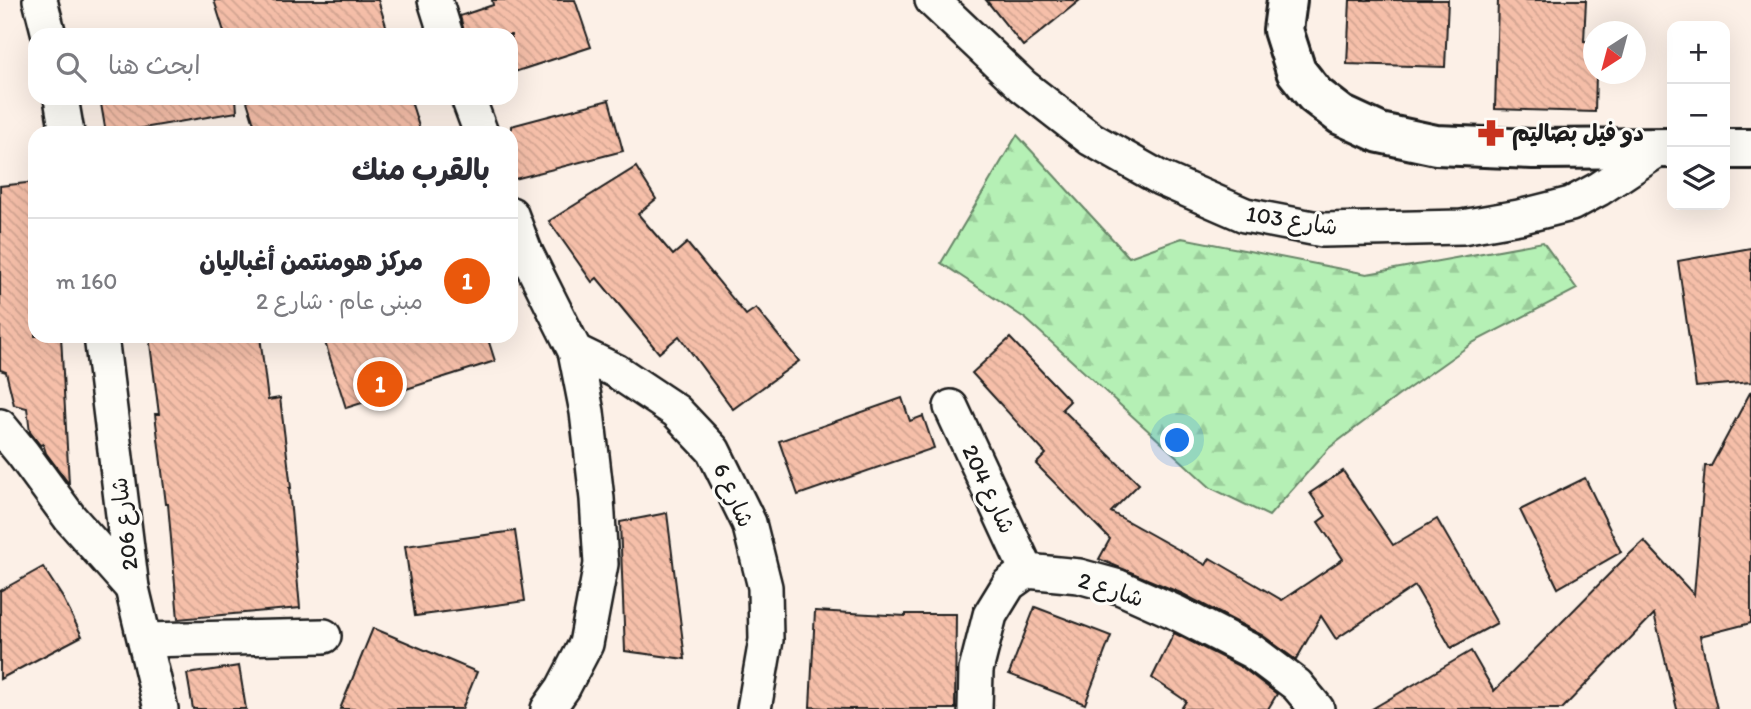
<!DOCTYPE html>
<html lang="ar">
<meta charset="utf-8">
<style>
body{margin:0;font-family:Itim,"Playpen Sans Arabic",sans-serif;background:#f2f2f3;color:#2b2b33;direction:rtl}
.controls{position:absolute;right:21px;top:21px;display:grid;overflow:hidden;border-radius:14px;box-shadow:0 7px 28px #0002}
.controls button{width:63px;height:63px;display:grid;place-items:center;padding:0;border:0;border-bottom:2px solid #e1e1e2;background:#fff;color:#2b2b33;font:35px sans-serif}
.compass{position:absolute;left:1583px;top:21px;width:63px;height:63px;border-radius:50%;background:#fff;box-shadow:0 7px 28px #0002;rotate:216deg}
.you{position:absolute;left:1178px;top:441px;width:24px;height:24px;margin:-18px;border:5px solid #fff;border-radius:50%;background:#1a73e8;box-shadow:0 0 0 10px #1a73e833}
.badge{display:grid;place-items:center;width:46px;height:46px;border-radius:50%;background:#ea580c;color:#fff;font-size:23px;font-weight:700}
.pin{position:absolute;translate:-50% -50%;border:4px solid #fff;box-shadow:0 2px 7px #0006}
.list{margin:0;padding:0;list-style:none}
h2{display:flex;justify-content:space-between;align-items:center;height:91px;margin:0;padding:0 28px;font-size:30px}
h2 small{font-size:23px;font-weight:400;color:#7c7c81}
.list li{display:grid;grid-template-columns:46px 1fr auto;gap:21px;align-items:center;box-sizing:border-box;height:126px;padding:0 28px;border-top:2px solid #e1e1e2}
.list b{display:block;font-size:26px;white-space:nowrap}
.list p{margin:0;font-size:23px;white-space:nowrap;color:#7c7c81}
.list em{font-size:23px;font-style:normal;color:#7c7c81}
.icon{flex:none;width:38px;height:38px;fill:none;stroke:currentColor;stroke-width:2;stroke-linecap:round;stroke-linejoin:round}
.map{position:relative;flex:none;width:1751px;height:709px;overflow:hidden;direction:ltr}
.search{position:absolute;background:#fff;box-shadow:0 7px 28px #0002;left:28px;top:28px;width:490px;height:77px;display:flex;align-items:center;gap:18px;box-sizing:border-box;padding:0 24px;border-radius:21px;color:#7c7c81;font-size:26px}
.panel{position:absolute;background:#fff;box-shadow:0 7px 28px #0002;left:28px;top:126px;width:490px;height:217px;border-radius:21px;direction:rtl}
.map>svg:first-child{display:block}
.forest{fill:url(#forest-firs);stroke:#688668;stroke-width:2}
.building{fill:url(#building-back-hatch);stroke:#1c1c1c;stroke-width:2}
.lines{fill:none;stroke-linecap:round;stroke-linejoin:round}
.minor-casing{stroke:#1c1c1c;stroke-width:38}
.major-casing{stroke:#1c1c1c;stroke-width:44}
.minor{stroke:#fdfcf7;stroke-width:33}
.major{stroke:#fdfcf7;stroke-width:38}
.labels{text-anchor:middle;dominant-baseline:central;stroke-width:6;stroke-linejoin:round;paint-order:stroke}
.poi-label{font-size:23px;font-weight:bold;fill:#1c1c1c;stroke:#fdfcf7;text-anchor:start}
.street-label{font-size:23px;fill:#1c1c1c;stroke:#fdfcf7}
</style>
<div class="map">
<svg width="1751" height="709" viewBox="0 0 1751 709">
<defs>
<pattern id="forest-firs" width="22" height="20" patternUnits="userSpaceOnUse" patternTransform="scale(1.75)"><rect width="22" height="20" fill="#b5f0b5"/><path d="M5 1l3.5 6h-7zM16 11l3.5 6h-7z" fill="#9bcd9b"/></pattern>
<pattern id="building-back-hatch" width="6" height="6" patternUnits="userSpaceOnUse" patternTransform="scale(1.75)"><rect width="6" height="6" fill="#f6bfa9"/><path d="M-1 5l2 2M0 0l6 6M5-1l2 2" fill="none" stroke="#d2a491"/></pattern>
</defs>
<rect width="100%" height="100%" fill="#fcf0e7"/>
<filter id="ink" filterUnits="userSpaceOnUse"><feTurbulence type="fractalNoise" baseFrequency=".0143" numOctaves="2"/><feDisplacementMap in="SourceGraphic" scale="14" xChannelSelector="R" yChannelSelector="G"/><feConvolveMatrix kernelMatrix="1 2 1 2 8 2 1 2 1" color-interpolation-filters="sRGB"/></filter>
<g filter="url(#ink)">
<polygon class="forest" points="1017,135 1129,257 1182,238 1367,274 1543,242 1577,289 1474,342 1398,396 1329,448 1269,516 1211,488 1026,319 941,263"/>
<g class="building">
<polygon points="214,0 378,0 389,35 225,35"/>
<polygon points="492,0 575,0 591,47 511,73 511,35 465,35 460,16 493,5"/>
<polygon points="986,0 1080,0 1023,46"/>
<polygon points="1350,0 1448,0 1445,67 1347,64"/>
<polygon points="1498,0 1586,0 1584,41 1593,42 1593,74 1596,74 1595,112 1495,109"/>
<polygon points="100,98 236,98 237,112 114,133 106,133"/>
<polygon points="246,98 410,98 421,133 257,133"/>
<polygon points="609,100 623,151 511,180 511,126"/>
<polygon points="636,167 656,199 638,214 673,255 687,243 746,315 756,308 799,361 733,409 679,336 659,353 597,278 592,282 549,221"/>
<polygon points="35,182 35,336 61,336 69,484 46,453 43,444 40,445 30,432 27,408 14,405 6,372 0,370 0,186"/>
<polygon points="1751,248 1751,382 1696,387 1678,261"/>
<polygon points="149,336 260,336 268,400 280,398 291,488 289,488 300,608 178,619 168,504 166,504 155,414 159,414"/>
<polygon points="323,336 487,336 495,361 346,408"/>
<polygon points="1010,338 1070,401 1062,409 1139,484 1111,512 1206,565 1210,558 1282,600 1343,559 1318,522 1326,516 1310,493 1343,471 1393,545 1437,519 1497,623 1451,648 1415,586 1336,639 1321,616 1296,660 1262,635 1183,594 1099,559 1110,539 1036,464 1046,454 972,373"/>
<polygon points="1751,391 1751,623 1700,636 1717,709 1677,709 1654,614 1562,709 1372,709 1471,651 1494,691 1622,561 1644,541 1694,595 1705,466 1711,466"/>
<polygon points="902,398 910,421 923,416 934,448 798,495 779,441"/>
<polygon points="1585,478 1621,552 1558,588 1520,510"/>
<polygon points="667,513 685,659 625,651 620,522"/>
<polygon points="515,531 525,601 415,616 405,546"/>
<polygon points="43,567 63,598 82,636 0,679 0,591"/>
<polygon points="1035,607 1111,636 1085,704 1009,674"/>
<polygon points="815,611 906,616 906,614 956,614 955,709 844,709 810,707"/>
<polygon points="373,628 477,672 462,709 340,709"/>
<polygon points="1174,633 1243,668 1277,694 1268,709 1181,709 1186,701 1152,678"/>
<polygon points="239,666 246,709 193,709 187,674"/>
</g>
<g class="lines">
<defs>
<g id="minor">
<polyline points="40,0 49,35"/>
<polyline points="435,0 446,35"/>
<polyline points="932,0 1023,86 1091,139 1160,178 1245,215 1323,230 1462,227 1519,217 1571,204 1599,189 1661,148"/>
<polyline points="61,98 67,133"/>
<polyline points="468,98 481,133"/>
<polyline points="511,214 525,251 575,351 587,412 597,499 601,564 586,644 563,688 548,709"/>
<polyline points="101,336 132,588 161,709"/>
<polyline points="575,351 616,371 676,411 713,450 749,523 765,587 766,640 754,709"/>
<polyline points="951,407 1027,571"/>
<polyline points="0,426 23,454 70,518 132,588"/>
<polyline points="145,640 324,636"/>
<polyline points="975,709 976,670 990,615 1009,584 1027,571 1079,576 1119,587 1175,612 1253,652 1297,685 1317,709"/>
</g>
<g id="major">
<polyline points="1287,0 1283,30 1296,71 1315,95 1341,115 1380,133 1436,145 1533,149 1672,148"/>
<polyline points="1725,149 1751,149"/>
</g>
</defs>
<use href="#minor" class="minor-casing"/>
<use href="#major" class="major-casing"/>
<use href="#minor" class="minor"/>
<use href="#major" class="major"/>
</g>
</g>
<defs>
<symbol id="pharmacy-bare" viewBox="-9 -9 18 18"><path d="M-2-6h4v4h4v4h-4v4h-4v-4h-4v-4h4Z" fill="#c8321e" stroke="#fdfcf7" stroke-width="2.5" paint-order="stroke"/></symbol>
</defs>
<g fill-rule="evenodd">
<use href="#pharmacy-bare" x="1472" y="114" width="38" height="38"/>
</g>
<g class="labels">
<g class="poi-label">
<text x="1512" y="133">دو فيل بصاليم</text>
</g>
<g class="street-label">
<text transform="translate(1292 220) rotate(9)">شارع 103</text>
<text transform="translate(989 489) rotate(65)">شارع 204</text>
<text transform="translate(734 495) rotate(66)">شارع 6</text>
<text transform="translate(124 524) rotate(-97)">شارع 206</text>
<text transform="translate(1111 589) rotate(18)">شارع 2</text>
</g>
</g>
</svg>
<div class="controls">
<button>+</button>
<button>−</button>
<button><svg class="icon" aria-label="layers" viewBox="0 0 24 24"><path d="M12 4l9 5-9 5-9-5zM3 14l9 5 9-5"/></svg></button>
</div>
<svg class="compass" viewBox="-18 -18 36 36"><path d="M0-13l5 13h-10z" fill="#e53935"/><path d="M0 13l5-13h-10z" fill="#7c7c81"/></svg>
<div class="you"></div>
<div class="pin badge" style="left:380px;top:384px">1</div>
<div class="search"><svg class="icon" aria-label="search" viewBox="0 0 24 24"><circle cx="10" cy="10" r="6"/><path d="M15 15l6 6"/></svg>ابحث هنا</div>
<section class="panel">
<h2>بالقرب منك<small></small></h2>
<ul class="list">
<li><span class="badge">1</span><div><b>مركز هومنتمن أغباليان</b><p>مبنى عام · شارع 2</p></div><em>160 m</em></li>
</ul>
</section>
</div>
